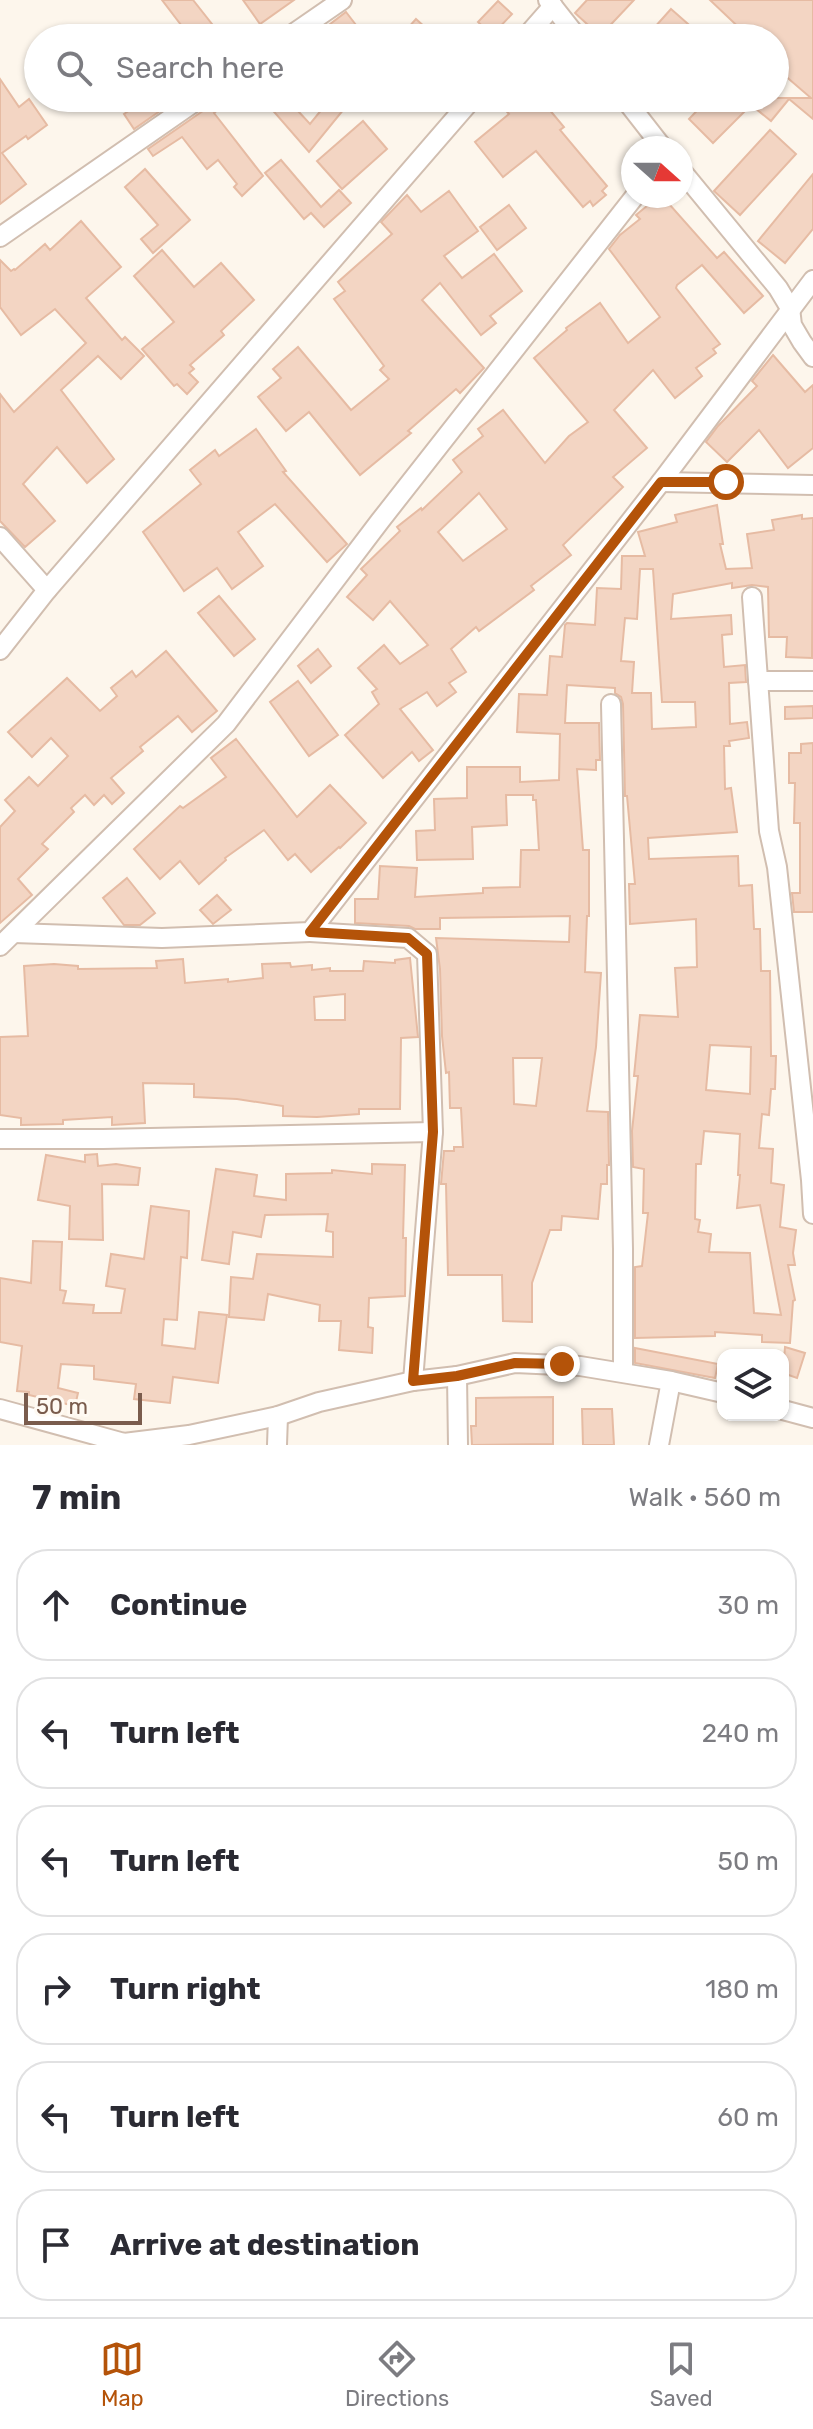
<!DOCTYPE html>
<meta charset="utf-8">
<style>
body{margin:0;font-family:Rubik,sans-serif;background:#f7f7f7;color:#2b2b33}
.controls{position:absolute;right:24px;bottom:24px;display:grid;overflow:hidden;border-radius:16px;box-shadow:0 2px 6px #0004}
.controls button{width:72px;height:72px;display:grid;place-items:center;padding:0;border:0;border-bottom:2px solid #e1e1e2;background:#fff;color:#2b2b33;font:40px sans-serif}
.compass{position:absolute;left:621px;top:136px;width:72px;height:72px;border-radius:50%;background:#fff;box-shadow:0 2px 6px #0004;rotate:111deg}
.scale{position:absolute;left:24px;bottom:20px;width:118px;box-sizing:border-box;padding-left:8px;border:4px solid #7a5c4d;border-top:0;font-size:22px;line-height:28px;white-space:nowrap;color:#7a5c4d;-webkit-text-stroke:6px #fffaf3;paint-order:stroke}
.stop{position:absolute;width:24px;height:24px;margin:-18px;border:6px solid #b45309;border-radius:50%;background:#fff}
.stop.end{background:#b45309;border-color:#fff;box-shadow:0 2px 8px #0008}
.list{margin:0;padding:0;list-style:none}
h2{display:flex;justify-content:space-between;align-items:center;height:104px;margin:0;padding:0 32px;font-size:34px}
h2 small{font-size:26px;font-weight:400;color:#7c7c81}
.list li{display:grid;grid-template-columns:52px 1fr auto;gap:24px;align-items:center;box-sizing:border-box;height:112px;margin:0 16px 16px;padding:0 16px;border:2px solid #e1e1e2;border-radius:32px}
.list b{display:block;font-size:30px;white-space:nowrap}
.list em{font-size:26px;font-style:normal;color:#7c7c81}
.icon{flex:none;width:44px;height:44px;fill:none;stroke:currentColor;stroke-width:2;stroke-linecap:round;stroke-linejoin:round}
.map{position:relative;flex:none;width:813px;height:1445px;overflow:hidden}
.search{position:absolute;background:#fff;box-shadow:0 2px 6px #0004;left:24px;right:24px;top:24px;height:88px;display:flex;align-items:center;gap:20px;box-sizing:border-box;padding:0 28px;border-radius:44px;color:#7c7c81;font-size:30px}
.sheet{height:872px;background:#fff}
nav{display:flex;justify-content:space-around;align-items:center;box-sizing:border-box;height:112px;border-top:2px solid #e1e1e2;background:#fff;font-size:22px;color:#7c7c81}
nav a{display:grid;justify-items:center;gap:4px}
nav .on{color:#b45309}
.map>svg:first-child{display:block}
.building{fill:#f3d5c3;stroke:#e6bba3;stroke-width:2;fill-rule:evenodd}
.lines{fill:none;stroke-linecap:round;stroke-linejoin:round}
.minor-casing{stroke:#d1beb0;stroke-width:22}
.minor{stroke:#fff;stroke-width:18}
.route{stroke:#b45309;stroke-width:10}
</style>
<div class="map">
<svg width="813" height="1445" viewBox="0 0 813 1445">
<rect width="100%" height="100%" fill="#fdf6ec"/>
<g class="building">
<polygon points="162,0 193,0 223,38 191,38"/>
<polygon points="243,0 294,0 260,24"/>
<polygon points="587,0 634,0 600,36 575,13"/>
<polygon points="710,0 813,0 813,119 789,99 771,121 751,105 713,143 689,119 709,98 811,98 775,67 775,38 750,38"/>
<polygon points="498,1 512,14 492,35 478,22"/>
<polygon points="671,9 704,38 645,38"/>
<polygon points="346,12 366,38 333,38 325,28"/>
<polygon points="416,19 437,38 399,38"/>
<polygon points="0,79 19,107 29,99 47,125 28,139 26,136 2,153 26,184 0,204"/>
<polygon points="148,98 166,98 170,104 134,129 124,114"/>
<polygon points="212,98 233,98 214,113 263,176 242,196 234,187 237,184 218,160 207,169 182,137 153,156 148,149 207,108"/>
<polygon points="262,98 286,98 310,124 331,98 353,98 309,152"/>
<polygon points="495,98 559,98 548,108 564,127 560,130 607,186 602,191 606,195 593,206 590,201 583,207 536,151 503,177 475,142 509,114"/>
<polygon points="363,121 387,149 342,189 317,161"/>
<polygon points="770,130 796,154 740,215 714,191"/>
<polygon points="281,160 321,207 339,190 351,203 324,227 311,213 304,219 265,173"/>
<polygon points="145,169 190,220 153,253 141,239 158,225 125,187"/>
<polygon points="813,174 813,229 785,263 758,241"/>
<polygon points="449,191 478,231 444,256 462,278 494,254 522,291 490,316 496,323 481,335 440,283 422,300 484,368 460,393 456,389 408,431 411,433 360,475 309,412 286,431 258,397 281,378 273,369 298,347 351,410 389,379 380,370 384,366 334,299 345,291 338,282 392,234 381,222 407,195 421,212"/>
<path d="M659,196h3l55,62 7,-6 39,44 -19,17 -42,-48 -25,20 -1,3 44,56 -7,5 3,4 -20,15 6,8 -27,22 -22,-28 -39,40 33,38 -34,29 10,10 -60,58 8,10 -40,31 3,4 -55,41 -3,-4 -25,22 15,23 -17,11 7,9 -19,14 -10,-14 -27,17 33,41 -14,11 -7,-9 -29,26 -38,-43 34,-31 -7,-12 5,-3 -19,-21 26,-23 16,19 28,-19 -38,-44 -17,19 -26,-23 20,-22 -6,-6 39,-38 -3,-4 24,-19 1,2 40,-38 -9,-12 30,-24 -5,-7 25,-19 42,53 24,-27 19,-14 -54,-64 33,-28 -1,-2 34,-25 28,40 32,-26 -51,-68 11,-14 20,-16 -4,-4zM479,493l28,36 -44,32 -25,-29z"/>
<polygon points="509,205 526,228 497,250 480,227"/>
<polygon points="81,221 121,267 86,298 122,340 125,337 144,356 121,379 98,356 61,390 114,459 87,483 57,447 23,484 55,521 25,547 0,521 0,394 14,412 86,343 55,309 21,335 0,307 0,260 11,271 14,269 15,270 45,244 50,250"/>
<polygon points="162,250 194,287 221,263 254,300 221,331 224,335 190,365 194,369 189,373 198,382 187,394 177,384 174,386 142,349 174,322 134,276"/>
<polygon points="773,355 805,392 813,385 813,448 788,468 759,430 727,462 706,442 718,426 757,386 752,381"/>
<polygon points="256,429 286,471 283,472 347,544 327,562 275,504 238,532 263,566 232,589 217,568 184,591 143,532 201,484 190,470 215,450 219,456"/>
<path d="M717,505l6,39h-3l6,25 26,-1 -5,-34 27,-4 -2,-10 30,-5v4l11,-1 -1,140 -26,-1 1,-20h-18l-1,-50 -16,-2 -20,3v-5l-59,11 -2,25 60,-4 1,19 -10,1 2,32 21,-2 1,17 -17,1 1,41 17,-2 2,16 -20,3 1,5h-6l1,43 6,-1 6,44 -89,6 1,21 89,-3 1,30 13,-1 2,44h6l1,42h9l1,85h5l-1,33h-4l-2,26 -7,-1 -3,34 14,1 -2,34 13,2 -4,42 16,3 -3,23 2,12h-7l7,35 -2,1 -3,42 -28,-1v-7l-47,-3v4l-80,2v-71l7,-1 6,-53h-5l1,-44 -11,-2 -1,-36 6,-55h-4l6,-61 38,2 -3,-49 22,-1 -1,-48 -66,5 -1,-40h6l-8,-88h-2l-2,-92 -2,-7 -6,-4v-5l-48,-3 -2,38h34l1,37h-4v10l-19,-1 6,81h6v66h-2l-2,56 16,1 -5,74 -9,64 21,1 1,53h-2v19h-6l-3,35 -36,-3 -1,14h-11l-18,53v39l-29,-1 -1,-46h-54l-2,-91h-5l3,-33h10v-4h9l-2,-39h-11l-1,-36 -3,1 -4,-37 -2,-67 -4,-31 133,4 1,-26 -130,2v11h-25l-6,-3 -54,-3v-24h23l2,-33 37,2 -2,29 68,-4v-5l37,-1 1,-37h18l-3,-50h-3v-5h-27l1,30 -35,2 1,32 -56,1 -1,-29 19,-1 -1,-31 33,-1v-31h53v15l39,-2 1,-46 -43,-2 2,-38 28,1 3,-39 12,1 3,-32 2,-2 28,2 2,-37 24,1 1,-33h23l-7,-24 39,-10 -2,-7zM640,569h13l9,133h33l1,25 -44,2 -1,-36h-19l2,-31 -13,-1 4,-43 12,1zM710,1045l41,2 -1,47 -44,-4zM513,1058h29l-6,48 -22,-2zM704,1131l36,3 -2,41h2l-3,33 23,-3 21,110 -27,-2 -4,-60 -41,-1 2,-18 -13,-2 2,-12 -5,-1 1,-55h5z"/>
<polygon points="219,596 255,639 234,656 198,613"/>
<polygon points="318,649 331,666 311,683 298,666"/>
<polygon points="166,651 217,711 192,732 178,716 140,747 143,751 111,778 124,793 112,804 104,795 94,805 85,795 71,808 74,812 42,844 48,849 18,879 32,895 0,923 0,827 15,811 5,800 29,777 38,786 68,756 51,738 32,757 8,732 67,678 100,711 117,696 111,688 132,671 136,677"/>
<polygon points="298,681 338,735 309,756 270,702"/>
<polygon points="813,706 813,718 785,719 785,707"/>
<polygon points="236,739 297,817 330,785 366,823 340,848 339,847 311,872 295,854 288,860 264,830 225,858 226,860 199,884 180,861 160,879 134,849 180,806 183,808 226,777 211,758"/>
<polygon points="813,743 813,912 794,912 792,893 800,893 800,823 794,823 795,783 789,783 789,753 801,753 801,744"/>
<polygon points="127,878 155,913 140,925 124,925 103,898"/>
<polygon points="217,895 231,910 213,924 200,910"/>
<path d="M410,958l8,79 -17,1 -1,71h-41v5l-42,3 -34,-1v-10l-46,-7 -43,-2v-13l-51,-1 2,40 -33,2v-8l-49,3v4l-42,1v-7l-21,-3v-78l28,-1 -4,-70 30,-2 24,2v3l79,-1 -1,-7 27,-2 2,24 43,-4v3l35,-4 -1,-14 28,-1 1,4 21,-2v5l18,-2v3h33l1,-10 31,2v-3zM345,994v26h-30l-1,-23z"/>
<polygon points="97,1154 98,1166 116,1164 140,1168 138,1185 102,1184 103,1240 69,1239 70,1206 38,1200 46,1155 85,1162 85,1155"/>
<polygon points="372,1164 405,1165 403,1238 406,1238 405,1296 369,1298 368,1327 373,1328 372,1353 339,1350 341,1321 319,1321 320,1305 268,1294 264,1320 229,1317 231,1277 253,1279 257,1254 333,1257 333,1232 326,1231 328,1214 265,1215 261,1237 233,1232 229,1264 202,1260 216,1169 257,1175 254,1196 286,1200 286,1174 332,1173 332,1170 372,1174"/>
<polygon points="151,1206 189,1211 187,1258 181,1257 177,1320 164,1319 162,1345 195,1349 199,1312 227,1315 218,1383 173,1377 170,1403 134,1399 136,1384 94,1379 94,1366 61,1364 58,1388 78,1393 75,1406 29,1395 29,1392 17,1391 22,1346 0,1342 0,1278 31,1283 33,1241 62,1242 60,1290 66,1291 63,1303 94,1305 93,1313 121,1313 125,1289 106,1286 111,1254 144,1259"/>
<polygon points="785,1347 805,1353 797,1378 783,1373"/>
<polygon points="635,1348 718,1364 715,1378 635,1363"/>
<polygon points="553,1397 553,1444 472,1445 471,1426 476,1426 476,1398"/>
<polygon points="582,1409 612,1409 614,1445 583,1445"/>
</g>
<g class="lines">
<defs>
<g id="minor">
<polyline points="548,0 578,38"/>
<polyline points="287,38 342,0"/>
<polyline points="525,38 553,6"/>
<polyline points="624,98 663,148"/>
<polyline points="681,170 778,288 790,308 792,325 802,342 813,357"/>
<polyline points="0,237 200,98"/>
<polyline points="661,482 813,485"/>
<polyline points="0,537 47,590"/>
<polyline points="752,597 769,831 777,867 811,1180 813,1214"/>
<polyline points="0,650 47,590 473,98"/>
<polyline points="758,681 813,681"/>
<polyline points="611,704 623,1249 623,1372"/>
<polyline points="310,932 408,938 427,954 433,1132 413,1381"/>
<polyline points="14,933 162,938 310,932 661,482 813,280"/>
<polyline points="0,946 226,724 380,521 635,196"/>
<polyline points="0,1139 103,1139 433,1132"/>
<polyline points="457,1376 458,1445"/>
<polyline points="0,1409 124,1443 189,1435 278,1416 319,1402 413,1381 457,1376 515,1363 580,1366 671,1381 723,1393"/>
<polyline points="783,1410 813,1418"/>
<polyline points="277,1445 278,1416"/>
<polyline points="659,1445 671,1381"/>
</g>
</defs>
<use href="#minor" class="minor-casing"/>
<use href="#minor" class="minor"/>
</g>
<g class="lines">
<polyline class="route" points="562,1364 515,1363 457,1376 413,1381 433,1132 427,954 408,938 310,932 661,482 726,482"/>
</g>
</svg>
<div class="controls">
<button><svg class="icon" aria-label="layers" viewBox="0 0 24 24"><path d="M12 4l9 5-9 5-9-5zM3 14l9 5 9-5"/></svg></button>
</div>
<svg class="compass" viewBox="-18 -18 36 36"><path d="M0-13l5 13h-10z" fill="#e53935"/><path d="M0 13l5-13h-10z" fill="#7c7c81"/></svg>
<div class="scale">50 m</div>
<div class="stop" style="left:726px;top:482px"></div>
<div class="stop end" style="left:562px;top:1364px"></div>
<div class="search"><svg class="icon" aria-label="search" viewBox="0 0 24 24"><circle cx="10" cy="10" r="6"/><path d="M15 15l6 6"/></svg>Search here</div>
</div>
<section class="sheet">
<h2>7 min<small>Walk · 560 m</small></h2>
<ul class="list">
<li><svg class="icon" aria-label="ahead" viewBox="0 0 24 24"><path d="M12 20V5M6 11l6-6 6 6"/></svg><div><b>Continue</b></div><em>30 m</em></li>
<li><svg class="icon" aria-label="left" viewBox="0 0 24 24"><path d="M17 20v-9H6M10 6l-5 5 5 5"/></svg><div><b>Turn left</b></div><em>240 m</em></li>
<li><svg class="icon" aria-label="left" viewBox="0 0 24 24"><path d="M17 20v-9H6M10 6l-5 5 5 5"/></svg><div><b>Turn left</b></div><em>50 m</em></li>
<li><svg class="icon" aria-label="right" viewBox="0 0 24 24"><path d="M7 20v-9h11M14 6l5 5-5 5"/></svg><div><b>Turn right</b></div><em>180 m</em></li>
<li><svg class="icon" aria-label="left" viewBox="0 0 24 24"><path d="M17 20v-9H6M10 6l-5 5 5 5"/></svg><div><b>Turn left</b></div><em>60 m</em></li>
<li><svg class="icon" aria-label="arrive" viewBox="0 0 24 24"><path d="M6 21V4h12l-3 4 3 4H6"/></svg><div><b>Arrive at destination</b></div></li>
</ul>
</section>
<nav>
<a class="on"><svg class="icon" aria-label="map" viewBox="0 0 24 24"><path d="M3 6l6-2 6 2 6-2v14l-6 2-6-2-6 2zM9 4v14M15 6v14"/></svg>Map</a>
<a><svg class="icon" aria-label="directions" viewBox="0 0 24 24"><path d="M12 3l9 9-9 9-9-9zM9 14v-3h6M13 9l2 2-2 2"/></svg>Directions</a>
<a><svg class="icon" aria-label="saved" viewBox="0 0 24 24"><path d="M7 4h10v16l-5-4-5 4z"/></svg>Saved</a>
</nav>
